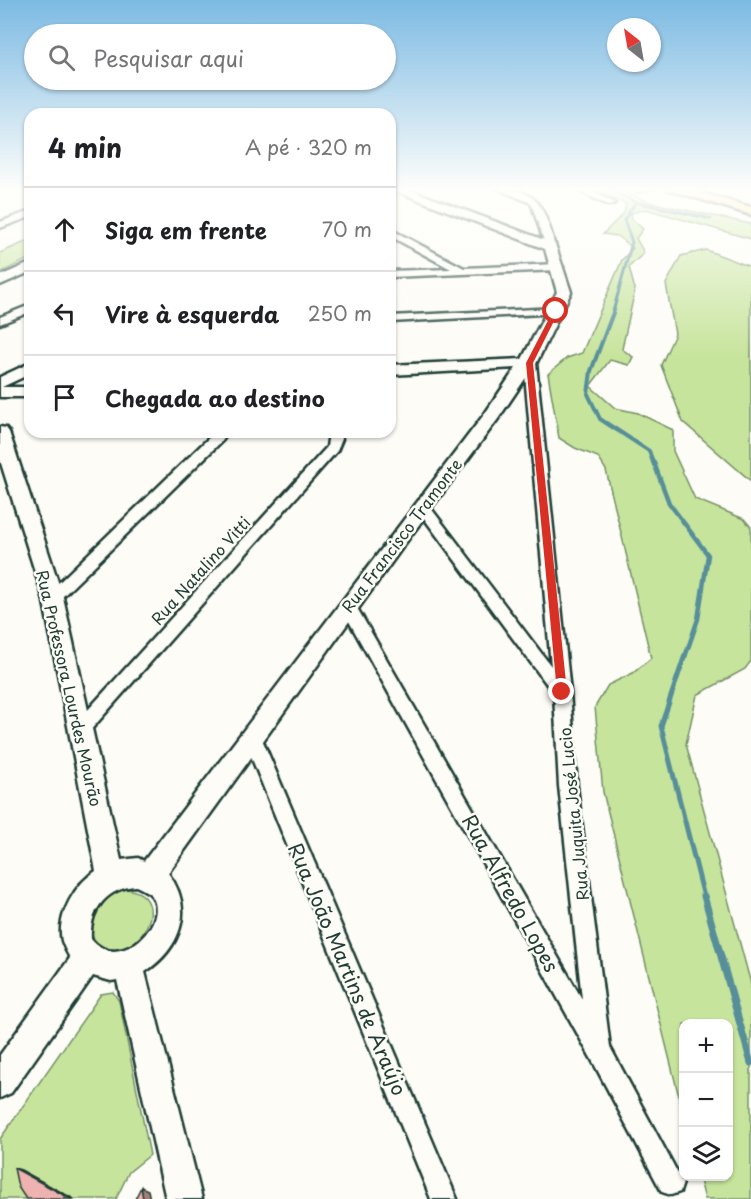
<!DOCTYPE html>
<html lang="pt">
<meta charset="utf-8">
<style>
body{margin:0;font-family:"Playpen Sans",sans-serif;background:#f2f2f2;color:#202124}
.controls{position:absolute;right:18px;bottom:18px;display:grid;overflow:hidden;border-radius:12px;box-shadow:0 2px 4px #0004}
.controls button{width:54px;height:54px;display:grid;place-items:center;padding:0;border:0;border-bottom:2px solid #e0e0e0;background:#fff;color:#202124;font:30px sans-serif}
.compass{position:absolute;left:607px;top:18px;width:54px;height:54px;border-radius:50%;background:#fff;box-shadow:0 2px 4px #0004;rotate:329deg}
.stop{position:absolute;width:18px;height:18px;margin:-14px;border:4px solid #d93025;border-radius:50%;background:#fff}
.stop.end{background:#d93025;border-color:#fff;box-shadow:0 2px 6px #0008}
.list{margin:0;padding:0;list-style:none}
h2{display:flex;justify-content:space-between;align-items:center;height:78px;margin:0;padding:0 24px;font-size:26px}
h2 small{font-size:20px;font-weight:400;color:#757577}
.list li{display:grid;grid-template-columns:39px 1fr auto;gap:18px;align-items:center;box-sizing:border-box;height:84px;padding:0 24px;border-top:2px solid #e0e0e0}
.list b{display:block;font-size:22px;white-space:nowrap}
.list em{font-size:20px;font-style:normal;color:#757577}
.icon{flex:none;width:33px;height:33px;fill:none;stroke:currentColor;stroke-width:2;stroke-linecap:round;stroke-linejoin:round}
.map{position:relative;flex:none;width:751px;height:1199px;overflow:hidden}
.search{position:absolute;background:#fff;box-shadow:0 2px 4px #0004;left:24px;top:24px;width:372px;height:66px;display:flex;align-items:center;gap:15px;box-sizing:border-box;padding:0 21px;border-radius:33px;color:#757577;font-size:22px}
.panel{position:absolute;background:#fff;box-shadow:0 2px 4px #0004;left:24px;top:108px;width:372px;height:330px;border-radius:18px}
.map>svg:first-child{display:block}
.green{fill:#c7e49c;stroke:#739068;stroke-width:1.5}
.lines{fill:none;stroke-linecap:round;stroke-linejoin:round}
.stream-far4{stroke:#568e99;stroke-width:3}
.stream-far3{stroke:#568e99;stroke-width:4}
.stream-far2{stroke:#568e99;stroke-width:4.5}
.stream-far1{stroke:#568e99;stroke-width:5}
.stream{stroke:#568e99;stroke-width:7}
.lane-casing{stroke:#1f3d34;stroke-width:4}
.street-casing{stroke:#1f3d34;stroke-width:5}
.secondary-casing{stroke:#1f3d34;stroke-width:5}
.primary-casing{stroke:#1f3d34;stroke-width:5}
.lane{fill:#fdfcf7;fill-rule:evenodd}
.street{fill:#fdfcf7;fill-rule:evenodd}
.secondary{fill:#fdfcf7;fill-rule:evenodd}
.primary{fill:#fedf80;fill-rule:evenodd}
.shaded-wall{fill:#a77d7b;stroke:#1f3d34;stroke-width:1.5}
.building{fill:#eeb2b0;stroke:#1f3d34;stroke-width:1.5}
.route{fill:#d93025}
.labels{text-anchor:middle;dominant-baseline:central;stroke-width:5;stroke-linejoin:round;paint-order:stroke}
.street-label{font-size:16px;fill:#1f3d34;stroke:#fdfcf7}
.near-street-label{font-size:20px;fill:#1f3d34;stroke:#fdfcf7}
</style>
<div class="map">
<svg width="751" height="1199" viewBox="0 0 751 1199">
<rect width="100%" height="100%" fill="#fdfcf7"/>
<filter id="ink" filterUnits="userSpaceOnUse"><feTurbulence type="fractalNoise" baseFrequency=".0167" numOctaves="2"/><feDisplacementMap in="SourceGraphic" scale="12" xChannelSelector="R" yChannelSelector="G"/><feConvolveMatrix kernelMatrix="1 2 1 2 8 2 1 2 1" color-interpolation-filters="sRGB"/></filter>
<g filter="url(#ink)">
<g class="green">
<polygon points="594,189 617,189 649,202 751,224 751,239 646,209 631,213 632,219 643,229 636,238 644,253 629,267 635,290 622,349 633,357 629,365 610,360 590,386 615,408 638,413 673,430 673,451 695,499 744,519 751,527 751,661 745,669 697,695 686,744 751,984 751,1199 705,1199 699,1177 728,1176 728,1024 684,1024 683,1113 603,792 595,707 608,685 633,673 651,658 606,470 598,457 575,448 559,438 548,374 567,358 582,353 622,260 633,248 617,236 603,234 624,213 626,204"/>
<polygon points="30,240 30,258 0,273 0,253"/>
<polygon points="706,250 751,267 751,481 683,422 661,365 675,334 666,284 681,256"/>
<path d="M125,889c51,5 15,73 -21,58 -17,-7 -17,-30 -7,-43 7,-8 18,-13 28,-15z"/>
<polygon points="113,992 119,1001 150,1155 129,1172 116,1199 0,1199 0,1139 101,994"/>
</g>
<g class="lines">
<g class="stream-far4">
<polyline points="608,189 636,202 711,219"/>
<polyline points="613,312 632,242 624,220 636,202"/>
</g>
<polyline class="stream-far3" points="614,310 591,371 588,394 600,419 649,451 654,465"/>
<polyline class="stream-far2" points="654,463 669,503 708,555 698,619 685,657"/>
<polyline class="stream-far1" points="685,655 661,726 704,897"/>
<polyline class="stream" points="704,896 751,1063"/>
<defs>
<polygon id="lane" points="653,189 637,192 635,191 639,189"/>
<g id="street">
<path d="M498,189c31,0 41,9 51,37 2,7 6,16 5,23l-8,-2 -15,-44z"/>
<polygon points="575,189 587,189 615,203 608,205"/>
<polygon points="30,211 30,217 0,228 0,222"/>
<polygon points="390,229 464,268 558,264 563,267 558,270 390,277 390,271 451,269 390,236"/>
<polygon points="30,305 30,312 0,324 0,317"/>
<polygon points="556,308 561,311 560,313 390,322 390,316"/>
<polygon points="530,360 536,363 570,692 577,786 610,1047 683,1183 680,1192 671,1195 662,1192 591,1058 340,605 343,601 353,601 582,999 559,786 554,694 415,506 422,501 427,503 551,666 524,363"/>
<polygon points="215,432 227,432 223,440 58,601 48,601 46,597 48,593"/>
<polygon points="329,432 341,432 342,439 337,451 88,733 82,735 76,733 73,728 76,723 327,447"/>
<polygon points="253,731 259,734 262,739 457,1199 431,1199 244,739 247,734"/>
</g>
<g id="secondary">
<path d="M391,189h17l147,55 16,48 -36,74 -2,1 -35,52 -86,115 -244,339c27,36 13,75 -23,99l57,227h-36l-49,-219 -6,1 -18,-5 -82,117 -11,5v-43l70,-97c-3,-5 -6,-11 -8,-17 -6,-25 14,-58 34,-70l-53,-274 -43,-137v-33l6,1 3,4 54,165 58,263 17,-2 6,3 342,-449 30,-44 -126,7v-10l132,-6 35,-67 -12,-43zM136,886c4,2 9,4 13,7 26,24 -28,83 -58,46 -2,-29 16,-51 45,-53z"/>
<polygon points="30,263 30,272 0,285 0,276"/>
<polygon points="30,363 30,374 2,387 30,387 30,397 0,397 0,377"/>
</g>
<polygon id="primary" points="667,189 688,189 751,207 751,215"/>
</defs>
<use href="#lane" class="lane-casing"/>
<use href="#street" class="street-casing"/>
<use href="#secondary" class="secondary-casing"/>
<use href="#primary" class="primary-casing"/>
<use href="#lane" class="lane"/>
<use href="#street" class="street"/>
<use href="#secondary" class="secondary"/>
<use href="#primary" class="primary"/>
</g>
<g class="shaded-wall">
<polygon points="14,1168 21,1170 74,1199 71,1199"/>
<polygon points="141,1187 148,1190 150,1199 143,1199"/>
</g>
<g class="building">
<polygon points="14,1168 71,1199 26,1199 18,1187"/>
<polygon points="141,1187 143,1199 135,1199"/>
</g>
</g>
<linearGradient id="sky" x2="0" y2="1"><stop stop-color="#7cbae3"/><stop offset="0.53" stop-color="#fefefb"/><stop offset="1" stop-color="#fefefb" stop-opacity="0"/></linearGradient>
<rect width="751" height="357" fill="url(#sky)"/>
<polygon class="route" points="554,309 559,311 533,363 567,692 562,697 557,692 526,363"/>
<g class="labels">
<g class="street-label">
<text transform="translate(401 535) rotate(-53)">Rua Francisco Tramonte</text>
<text transform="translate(200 570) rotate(-48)">Rua Natalino Vitti</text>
<text transform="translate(70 688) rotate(77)">Rua Professora Lourdes Mourão</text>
<text transform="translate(573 814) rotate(-96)">Rua Juquita José Lucio</text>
</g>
<g class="near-street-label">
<text transform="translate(511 893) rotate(61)">Rua Alfredo Lopes</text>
<text transform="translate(348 969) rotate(67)">Rua João Martins de Araújo</text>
</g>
</g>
</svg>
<div class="controls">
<button>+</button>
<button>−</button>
<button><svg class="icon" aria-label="layers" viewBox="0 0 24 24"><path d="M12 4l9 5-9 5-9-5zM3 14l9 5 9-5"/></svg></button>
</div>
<svg class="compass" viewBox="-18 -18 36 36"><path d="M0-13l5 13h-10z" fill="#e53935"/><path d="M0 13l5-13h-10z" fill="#757577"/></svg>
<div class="stop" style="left:556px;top:311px"></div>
<div class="stop end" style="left:562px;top:692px"></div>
<div class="search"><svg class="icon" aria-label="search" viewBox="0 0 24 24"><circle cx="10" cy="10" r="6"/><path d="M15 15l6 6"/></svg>Pesquisar aqui</div>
<section class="panel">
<h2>4 min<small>A pé · 320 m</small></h2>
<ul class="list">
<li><svg class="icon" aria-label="ahead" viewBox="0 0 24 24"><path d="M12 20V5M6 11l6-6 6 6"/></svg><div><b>Siga em frente</b></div><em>70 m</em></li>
<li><svg class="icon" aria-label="left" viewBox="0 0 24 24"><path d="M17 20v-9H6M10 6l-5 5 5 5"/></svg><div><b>Vire à esquerda</b></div><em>250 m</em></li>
<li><svg class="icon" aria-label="arrive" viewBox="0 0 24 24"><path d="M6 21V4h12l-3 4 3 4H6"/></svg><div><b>Chegada ao destino</b></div></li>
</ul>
</section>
</div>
